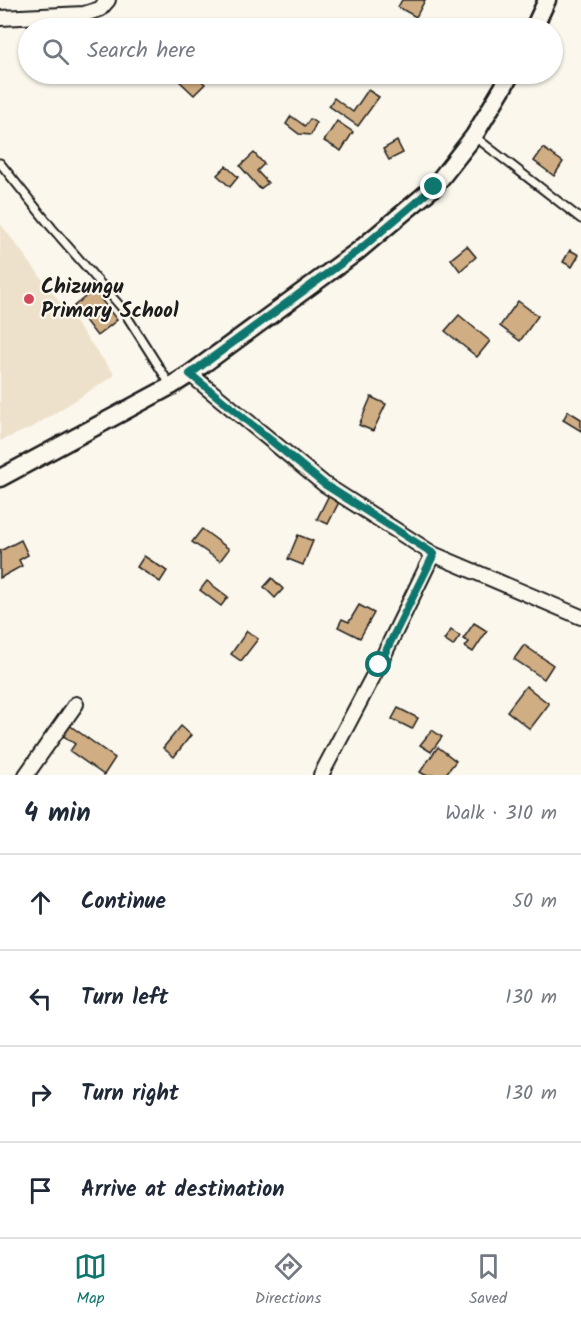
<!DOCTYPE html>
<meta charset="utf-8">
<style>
body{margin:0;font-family:Kalam,sans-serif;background:#f6f6f7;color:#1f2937}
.stop{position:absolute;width:18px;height:18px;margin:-14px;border:4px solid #0f766e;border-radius:50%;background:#fff}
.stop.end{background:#0f766e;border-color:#fff;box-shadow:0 2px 6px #0008}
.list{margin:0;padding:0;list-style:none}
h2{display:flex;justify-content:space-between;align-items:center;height:78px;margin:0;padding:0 24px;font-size:26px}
h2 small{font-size:20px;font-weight:400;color:#747a83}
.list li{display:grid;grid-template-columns:39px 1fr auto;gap:18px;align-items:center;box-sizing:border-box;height:96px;padding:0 24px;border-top:2px solid #e0e1e3}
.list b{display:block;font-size:22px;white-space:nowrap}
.list em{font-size:20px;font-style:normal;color:#747a83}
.icon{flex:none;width:33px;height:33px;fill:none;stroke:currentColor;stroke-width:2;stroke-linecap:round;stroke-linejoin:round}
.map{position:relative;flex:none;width:581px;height:775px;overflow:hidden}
.search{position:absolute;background:#fff;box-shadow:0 2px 4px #0004;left:18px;right:18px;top:18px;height:66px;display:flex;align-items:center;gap:15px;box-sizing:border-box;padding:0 21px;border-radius:33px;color:#747a83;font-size:22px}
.sheet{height:462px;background:#fff}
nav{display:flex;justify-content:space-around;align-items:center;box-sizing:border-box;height:84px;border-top:2px solid #e0e1e3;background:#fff;font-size:16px;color:#747a83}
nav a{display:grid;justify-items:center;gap:3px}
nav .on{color:#0f766e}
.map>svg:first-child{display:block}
.built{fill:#eee1cc}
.building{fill:#d0ad82;stroke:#1c1c1c;stroke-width:1.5}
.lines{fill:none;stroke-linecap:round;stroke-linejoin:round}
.service-casing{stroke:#1c1c1c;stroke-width:11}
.minor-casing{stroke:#1c1c1c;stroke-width:18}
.tertiary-casing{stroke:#1c1c1c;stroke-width:21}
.service{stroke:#fbf7ec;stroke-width:7}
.minor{stroke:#fbf7ec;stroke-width:14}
.tertiary{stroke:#fbf7ec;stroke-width:16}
.route{stroke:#0f766e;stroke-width:8}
.poi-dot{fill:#d1495b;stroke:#fbf7ec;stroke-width:2}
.labels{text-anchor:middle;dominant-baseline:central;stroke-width:4.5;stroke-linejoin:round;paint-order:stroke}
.poi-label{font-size:21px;font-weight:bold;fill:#1c1c1c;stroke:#fbf7ec;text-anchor:start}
</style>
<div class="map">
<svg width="581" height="775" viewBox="0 0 581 775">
<rect width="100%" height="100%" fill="#fbf7ec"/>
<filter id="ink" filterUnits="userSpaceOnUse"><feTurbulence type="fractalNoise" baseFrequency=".0167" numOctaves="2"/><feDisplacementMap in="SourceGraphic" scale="12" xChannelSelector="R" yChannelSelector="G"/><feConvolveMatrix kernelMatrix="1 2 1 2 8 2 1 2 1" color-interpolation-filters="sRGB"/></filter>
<g filter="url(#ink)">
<polygon class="built" points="0,223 115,375 33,427 0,441"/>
<g class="building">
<polygon points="402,0 425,0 416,17 398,7"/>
<polygon points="178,74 194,74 205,84 194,95 175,77"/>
<polygon points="368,90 379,97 358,126 329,106 334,98 353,112"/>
<polygon points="291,116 305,126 310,119 316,123 311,135 299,134 286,124"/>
<polygon points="337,121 353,132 341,151 324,141"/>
<polygon points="397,141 403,153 389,160 383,149"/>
<polygon points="543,148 563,162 554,176 534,161"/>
<polygon points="254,153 264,164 257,171 268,183 260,189 240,166"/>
<polygon points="226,166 238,177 230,187 217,175"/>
<polygon points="467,246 476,257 460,271 451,259"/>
<polygon points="570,250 579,255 572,267 563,262"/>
<polygon points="94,290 117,320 97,336 74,306"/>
<polygon points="518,301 538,316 520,341 500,326"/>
<polygon points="459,315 490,341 477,357 445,331"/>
<polygon points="371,397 386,404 373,431 359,425"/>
<polygon points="568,411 581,419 581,431 563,420"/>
<polygon points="329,495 340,500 328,524 317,519"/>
<polygon points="202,529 229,549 220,561 192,542"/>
<polygon points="298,535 313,541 303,565 288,559"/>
<polygon points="21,540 28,555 19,560 22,566 0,578 0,551"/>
<polygon points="144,556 167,571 160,582 137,567"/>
<polygon points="272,578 283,589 275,598 264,587"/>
<polygon points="207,581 228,597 221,606 200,590"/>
<polygon points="359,605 374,613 360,638 338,627 342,619 349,622"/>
<polygon points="474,623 487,631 473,652 465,647 469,642 463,639"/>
<polygon points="451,630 460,636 453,646 444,640"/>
<polygon points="247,631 258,639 241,661 231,654"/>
<polygon points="524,645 553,665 544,679 514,659"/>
<polygon points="526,686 549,704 530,729 507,711"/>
<polygon points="398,708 418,718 412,729 392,719"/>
<polygon points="65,722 115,758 104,775 70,751 75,744 58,732"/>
<polygon points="181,726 191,735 174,757 163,748"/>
<polygon points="432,730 442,737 431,752 420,745"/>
<polygon points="438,747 456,761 445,775 425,775 420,772"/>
</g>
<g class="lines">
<defs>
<g id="service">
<polyline points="474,136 581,219"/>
<polyline points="0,163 52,228 121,307 171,386"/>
</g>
<g id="minor">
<polyline points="0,18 84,14 100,9 108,0"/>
<polyline points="190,374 324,484 433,554 581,617"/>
<polyline points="26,775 76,704"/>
<polyline points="321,775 378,667 433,554"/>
</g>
<g id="tertiary">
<polyline points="534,28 547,0"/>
<polyline points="0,478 171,386 190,374 358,251 434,187 474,136 511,74"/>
</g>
</defs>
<use href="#service" class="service-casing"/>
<use href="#minor" class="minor-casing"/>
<use href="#tertiary" class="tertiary-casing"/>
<use href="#service" class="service"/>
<use href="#minor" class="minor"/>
<use href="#tertiary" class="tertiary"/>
</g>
</g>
<g class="lines" filter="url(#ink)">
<polyline class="route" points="379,665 434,554 324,484 190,374 358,251 434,187"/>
</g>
<circle class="poi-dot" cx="29" cy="299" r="6"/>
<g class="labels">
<g class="poi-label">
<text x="41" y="287">Chizungu<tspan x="41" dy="24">Primary School</tspan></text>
</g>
</g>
</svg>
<div class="stop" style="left:379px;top:665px"></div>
<div class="stop end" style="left:434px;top:187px"></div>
<div class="search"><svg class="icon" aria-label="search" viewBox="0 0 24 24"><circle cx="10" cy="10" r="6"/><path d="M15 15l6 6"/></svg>Search here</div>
</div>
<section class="sheet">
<h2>4 min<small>Walk · 310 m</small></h2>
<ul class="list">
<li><svg class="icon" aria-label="ahead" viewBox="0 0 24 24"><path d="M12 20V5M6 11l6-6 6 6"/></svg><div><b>Continue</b></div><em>50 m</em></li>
<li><svg class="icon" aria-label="left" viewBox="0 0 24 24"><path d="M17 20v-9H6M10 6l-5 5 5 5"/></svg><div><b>Turn left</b></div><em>130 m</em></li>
<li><svg class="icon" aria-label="right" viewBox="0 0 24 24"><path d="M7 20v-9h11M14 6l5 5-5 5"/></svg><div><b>Turn right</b></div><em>130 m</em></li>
<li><svg class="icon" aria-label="arrive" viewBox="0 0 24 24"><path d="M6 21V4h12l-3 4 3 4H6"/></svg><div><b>Arrive at destination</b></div></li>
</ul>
</section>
<nav>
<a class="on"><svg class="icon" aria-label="map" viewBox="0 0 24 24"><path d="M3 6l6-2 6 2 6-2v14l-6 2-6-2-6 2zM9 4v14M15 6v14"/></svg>Map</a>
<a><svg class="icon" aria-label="directions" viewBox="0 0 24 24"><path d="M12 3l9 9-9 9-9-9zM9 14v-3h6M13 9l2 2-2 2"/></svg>Directions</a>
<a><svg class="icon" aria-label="saved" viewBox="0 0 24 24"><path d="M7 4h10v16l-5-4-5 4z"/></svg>Saved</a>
</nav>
